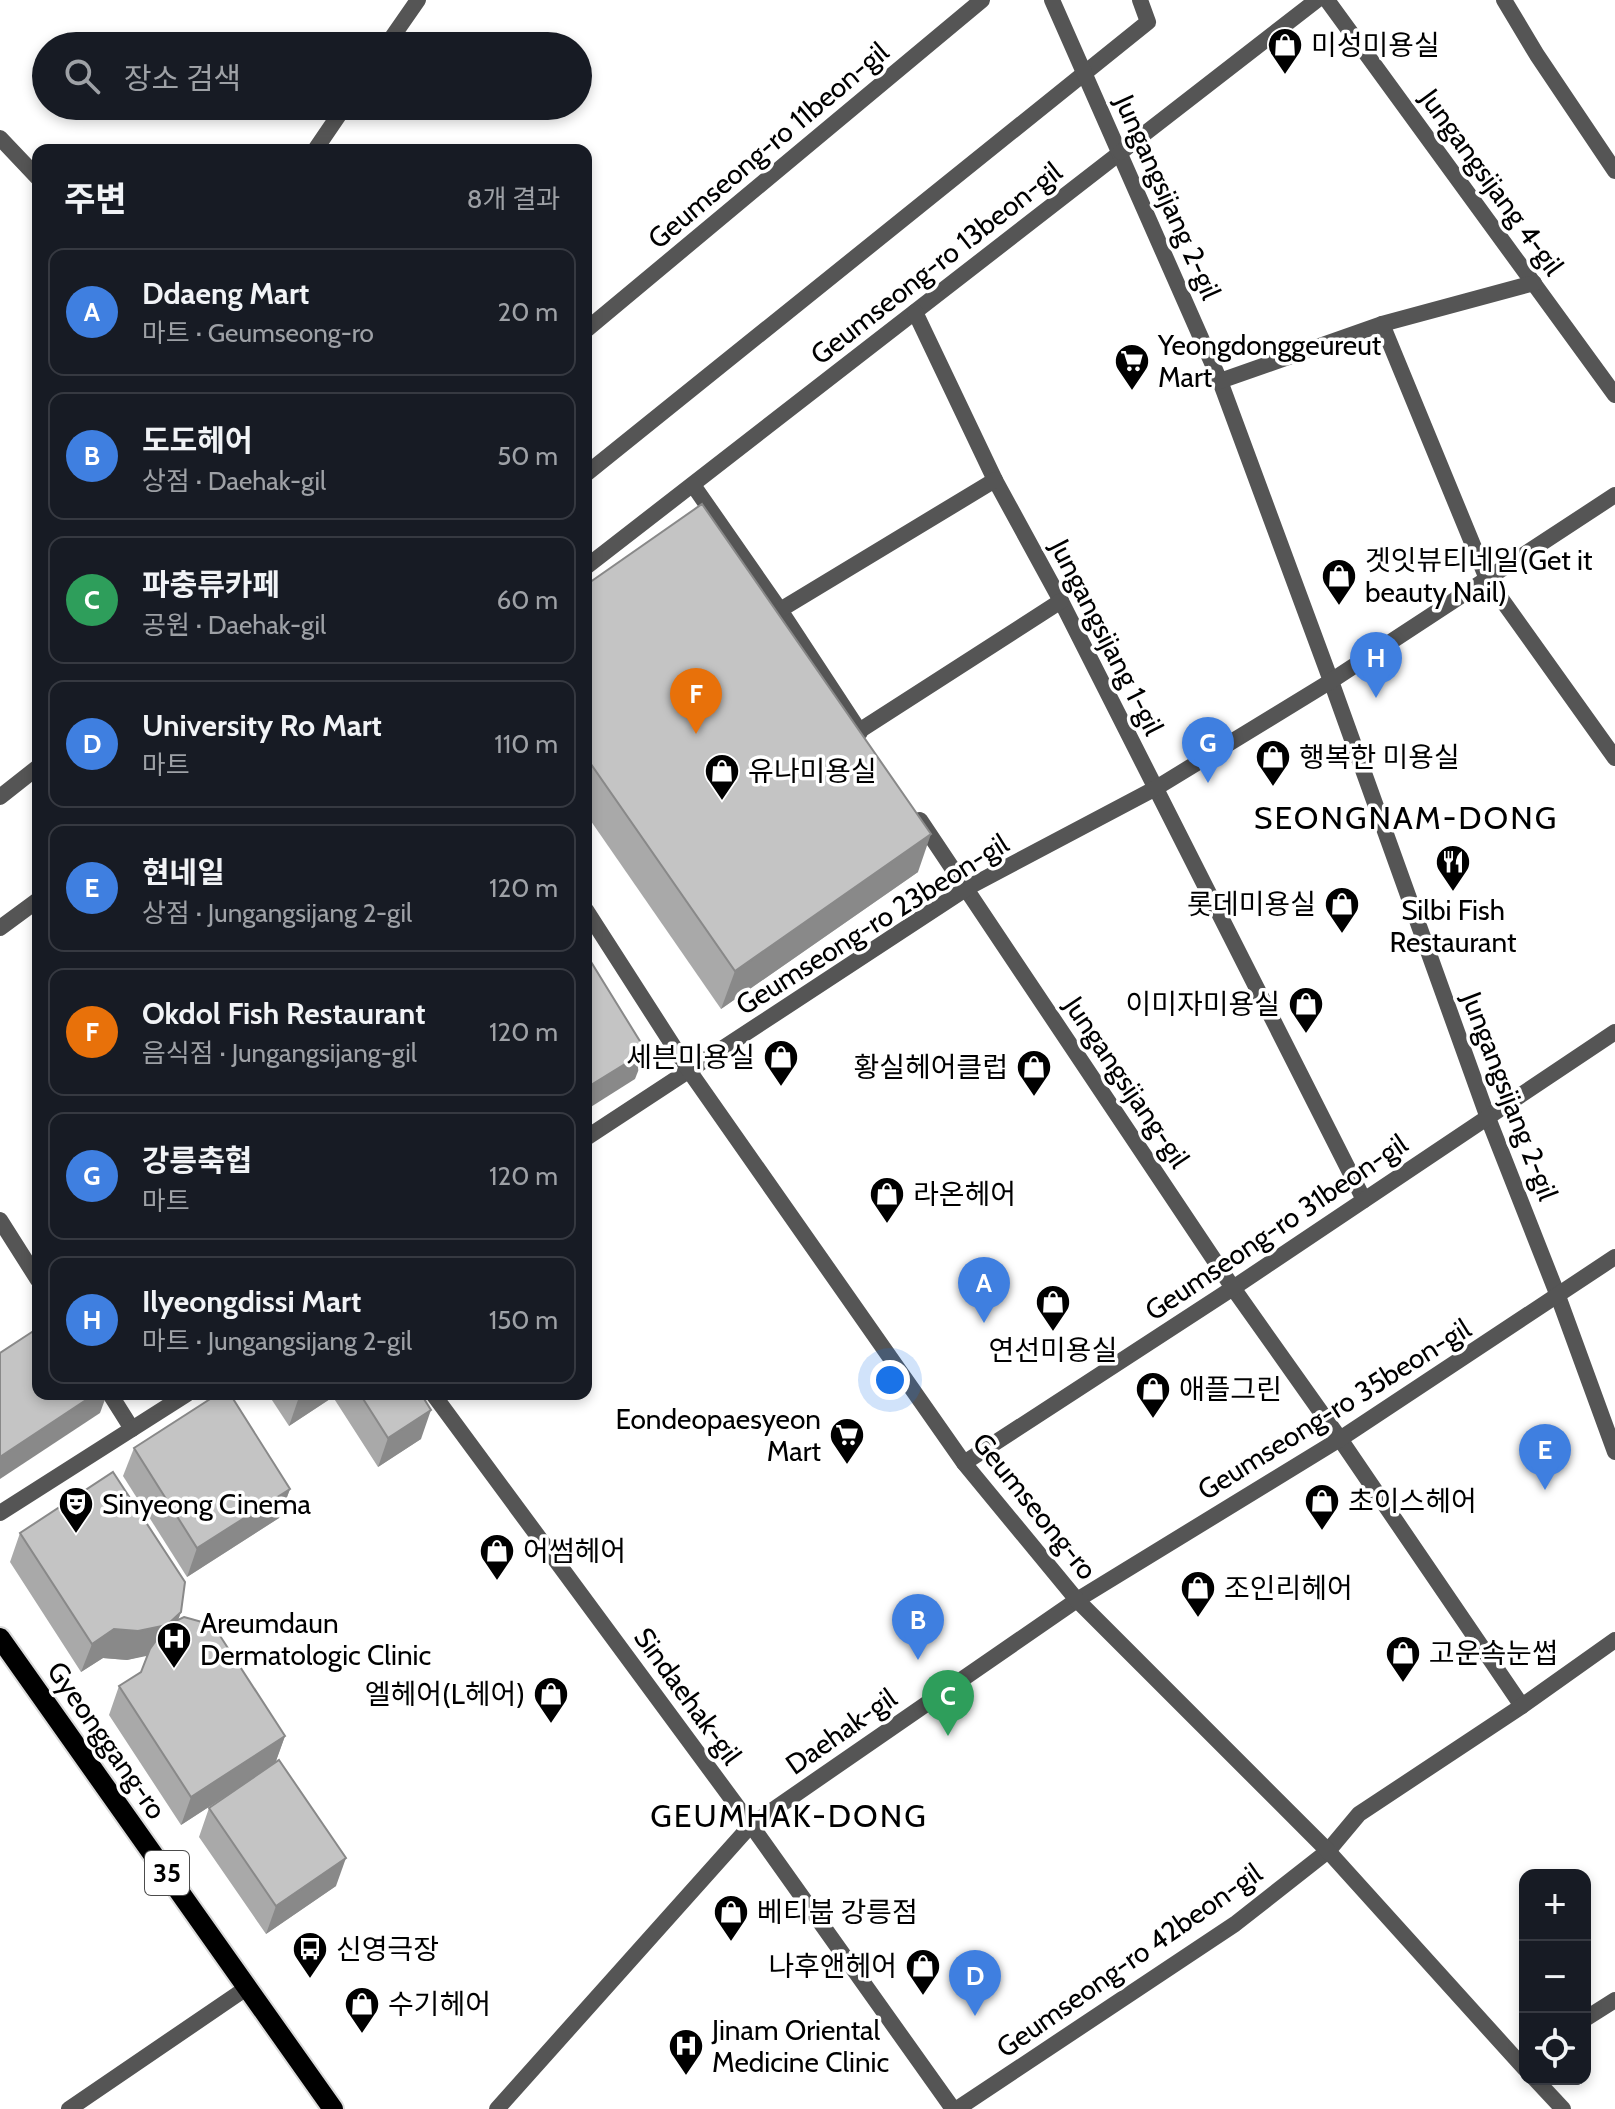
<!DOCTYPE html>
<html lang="ko">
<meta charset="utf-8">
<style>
body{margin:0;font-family:Cabin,"Noto Sans KR",sans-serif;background:#20242c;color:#f1f3f6}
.controls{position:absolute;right:24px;bottom:24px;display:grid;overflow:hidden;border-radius:16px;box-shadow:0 4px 12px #0003}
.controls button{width:72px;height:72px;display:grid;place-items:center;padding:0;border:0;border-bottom:2px solid #363941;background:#171b24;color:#f1f3f6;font:40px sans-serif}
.you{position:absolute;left:890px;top:1380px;width:28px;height:28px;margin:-20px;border:6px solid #fff;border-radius:50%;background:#1a73e8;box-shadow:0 0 0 12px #1a73e833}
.badge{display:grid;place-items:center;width:52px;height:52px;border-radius:50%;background:#858687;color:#fff;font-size:26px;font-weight:700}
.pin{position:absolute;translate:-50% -66px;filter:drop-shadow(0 2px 4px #0008)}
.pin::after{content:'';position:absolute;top:42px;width:28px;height:24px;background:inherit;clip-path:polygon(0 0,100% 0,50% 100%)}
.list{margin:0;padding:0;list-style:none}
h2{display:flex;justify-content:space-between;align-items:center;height:104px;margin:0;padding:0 32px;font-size:34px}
h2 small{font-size:26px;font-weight:400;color:#9ea1a6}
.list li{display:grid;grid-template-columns:52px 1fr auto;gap:24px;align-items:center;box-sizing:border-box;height:128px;margin:0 16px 16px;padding:0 16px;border:2px solid #363941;border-radius:16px}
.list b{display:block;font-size:30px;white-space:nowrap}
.list p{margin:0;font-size:26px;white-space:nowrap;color:#9ea1a6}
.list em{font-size:26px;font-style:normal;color:#9ea1a6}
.icon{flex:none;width:44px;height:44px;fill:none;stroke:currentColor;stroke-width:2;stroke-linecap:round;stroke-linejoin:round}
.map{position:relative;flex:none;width:1615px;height:2109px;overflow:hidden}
.search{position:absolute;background:#171b24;box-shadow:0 4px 12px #0003;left:32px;top:32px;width:560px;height:88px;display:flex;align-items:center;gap:20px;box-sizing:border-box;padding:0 28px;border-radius:44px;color:#9ea1a6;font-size:30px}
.panel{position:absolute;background:#171b24;box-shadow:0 4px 12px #0003;left:32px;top:144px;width:560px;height:1256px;border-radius:16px}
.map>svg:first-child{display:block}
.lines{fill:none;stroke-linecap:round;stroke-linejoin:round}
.primary-casing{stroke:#dbdbdb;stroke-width:24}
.service{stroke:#555;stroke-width:16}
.pedestrian{stroke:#555;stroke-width:16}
.minor{stroke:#555;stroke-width:16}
.tertiary{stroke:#555;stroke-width:16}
.primary{stroke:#000;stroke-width:20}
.wall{fill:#a9a9a9}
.shaded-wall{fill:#898989}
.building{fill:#c4c4c4;stroke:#898989;stroke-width:2}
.labels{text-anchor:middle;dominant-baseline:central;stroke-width:7;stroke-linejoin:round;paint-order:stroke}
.shield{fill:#fff;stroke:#4c4c4c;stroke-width:2}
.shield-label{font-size:26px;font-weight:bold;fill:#000}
.poi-label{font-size:28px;fill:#000;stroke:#fff;text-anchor:start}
.street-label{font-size:28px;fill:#000;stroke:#fff}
.quarter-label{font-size:32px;letter-spacing:2px;fill:#000;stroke:#fff}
</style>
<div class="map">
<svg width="1615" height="2109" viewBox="0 0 1615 2109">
<rect width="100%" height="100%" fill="#fff"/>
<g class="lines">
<defs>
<polyline id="primary" points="0,1638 333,2109"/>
</defs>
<use href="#primary" class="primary-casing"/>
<g class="service">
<polyline points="0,1220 38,1280"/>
<polyline points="110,1394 132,1429"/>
</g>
<g class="pedestrian">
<polyline points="586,474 1148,22 1140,0"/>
<polyline points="586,567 1121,152"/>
<polyline points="0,928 38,900"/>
</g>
<g class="minor">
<polyline points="1052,0 1220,381 1331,681 1488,1118 1558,1296 1615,1452"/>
<polyline points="1327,0 1615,395"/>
<polyline points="1504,0 1537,55 1615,171"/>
<polyline points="386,46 418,0"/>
<polyline points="315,150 345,106"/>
<polyline points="1121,152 1317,0"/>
<polyline points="915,312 995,480 1061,601 1364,1200"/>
<polyline points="1382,324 1487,579 1615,758"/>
<polyline points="586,330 982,0"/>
<polyline points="1220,381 1382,324 1534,283"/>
<polyline points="693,485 780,610 860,732"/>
<polyline points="780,610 995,480"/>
<polyline points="859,731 1061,601"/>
<polyline points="0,797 38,767"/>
<polyline points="920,820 1233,1288 1340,1439 1522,1706"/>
<polyline points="586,1138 967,888 1156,788 1331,681 1615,495"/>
<polyline points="433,1394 751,1825 953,2109"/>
<polyline points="964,1463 1233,1288 1615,1032"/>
<polyline points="0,1513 187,1394"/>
<polyline points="1585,2019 1615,2000"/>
<polyline points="69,2109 248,1987"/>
<polyline points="497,2109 751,1825 1077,1600 1340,1439 1615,1257"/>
<polyline points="957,2109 1235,1924 1328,1851 1359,1814 1522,1706 1615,1640"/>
</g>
<g class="tertiary">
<polyline points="0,138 38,178"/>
<polyline points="586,910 690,1072 964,1463 1077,1600 1328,1851 1525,2069"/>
<polyline points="1535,2079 1563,2109"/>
</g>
<use href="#primary" class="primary"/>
</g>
<g class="wall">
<polygon points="586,585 918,872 721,1009 586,814"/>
<polygon points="268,1394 421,1394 421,1439 378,1467 333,1397 289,1426"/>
<polygon points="134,1448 290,1489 279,1518 187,1577 123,1476"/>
<polygon points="20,1533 181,1612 178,1620 285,1736 275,1763 336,1886 266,1934 199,1837 209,1808 241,1786 181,1825 109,1715 119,1686 141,1672 147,1655 127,1660 103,1658 81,1672 10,1562"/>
</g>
<g class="shaded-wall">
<polygon points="931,834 918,872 721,1009 735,971"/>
<polygon points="646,1051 635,1079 586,1110 586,1088"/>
<polygon points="95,1394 107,1394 100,1413 0,1479 0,1457"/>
<polygon points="304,1394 334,1394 333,1397 289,1426 299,1397"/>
<polygon points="431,1410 421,1439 378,1467 388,1438"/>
<polygon points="290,1489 279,1518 187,1577 197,1548"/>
<polygon points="181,1612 170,1641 156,1654 127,1660 103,1658 81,1672 92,1644 114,1629"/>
<polygon points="285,1736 275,1764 181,1825 191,1797"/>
<polygon points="346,1858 336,1886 266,1934 276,1906"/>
</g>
<g class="building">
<polygon points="702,504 931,834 735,971 586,757 586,585"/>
<polygon points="588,957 646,1051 586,1088 586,958"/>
<polygon points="38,1328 38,1394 95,1394 0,1457 0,1353"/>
<polygon points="218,1394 230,1394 290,1489 197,1548 134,1448"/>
<polygon points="360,1394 421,1394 431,1410 388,1438"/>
<polygon points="113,1472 185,1582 181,1612 167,1625 138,1631 114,1629 92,1644 20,1533"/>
<polygon points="184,1617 213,1625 285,1736 191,1797 119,1686 141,1672 150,1649 167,1625"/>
<polygon points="279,1760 346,1858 276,1906 209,1808"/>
</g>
<defs>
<symbol id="shop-pin" viewBox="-11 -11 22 30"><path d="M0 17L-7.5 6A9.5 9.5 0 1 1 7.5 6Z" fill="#000" stroke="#fff"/><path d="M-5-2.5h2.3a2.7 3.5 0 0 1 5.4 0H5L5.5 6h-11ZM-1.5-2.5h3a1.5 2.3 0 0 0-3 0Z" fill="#fff"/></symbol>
<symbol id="supermarket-pin" viewBox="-11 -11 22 30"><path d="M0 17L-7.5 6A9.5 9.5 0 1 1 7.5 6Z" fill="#000" stroke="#fff"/><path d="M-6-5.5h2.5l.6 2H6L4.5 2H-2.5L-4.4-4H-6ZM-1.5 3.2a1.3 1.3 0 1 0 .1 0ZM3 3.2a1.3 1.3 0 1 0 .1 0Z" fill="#fff"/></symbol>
<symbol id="restaurant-pin" viewBox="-11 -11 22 30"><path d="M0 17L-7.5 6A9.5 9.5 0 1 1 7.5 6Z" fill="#000" stroke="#fff"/><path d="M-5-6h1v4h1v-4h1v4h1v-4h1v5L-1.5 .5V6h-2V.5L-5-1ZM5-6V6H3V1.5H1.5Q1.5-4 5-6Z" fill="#fff"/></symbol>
<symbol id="theatre-pin" viewBox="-11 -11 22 30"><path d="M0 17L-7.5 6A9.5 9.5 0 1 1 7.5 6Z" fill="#000" stroke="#fff"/><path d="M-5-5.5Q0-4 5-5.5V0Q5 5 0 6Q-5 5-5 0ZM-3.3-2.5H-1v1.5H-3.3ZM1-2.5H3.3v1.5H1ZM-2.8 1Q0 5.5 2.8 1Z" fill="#fff"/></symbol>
<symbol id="hospital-pin" viewBox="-11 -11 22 30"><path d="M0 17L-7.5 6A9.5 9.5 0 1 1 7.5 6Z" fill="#000" stroke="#fff"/><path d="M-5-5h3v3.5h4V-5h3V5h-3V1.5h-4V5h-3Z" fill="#fff"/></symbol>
<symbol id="bus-pin" viewBox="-11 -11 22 30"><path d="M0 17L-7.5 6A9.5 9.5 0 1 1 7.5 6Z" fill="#000" stroke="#fff"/><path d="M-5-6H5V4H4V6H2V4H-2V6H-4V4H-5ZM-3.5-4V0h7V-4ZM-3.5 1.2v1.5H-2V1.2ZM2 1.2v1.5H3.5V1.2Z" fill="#fff"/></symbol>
</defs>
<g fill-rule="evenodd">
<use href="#shop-pin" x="1265" y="25" width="40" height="54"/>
<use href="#supermarket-pin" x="1112" y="341" width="40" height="54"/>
<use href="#shop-pin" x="1319" y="556" width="40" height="54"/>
<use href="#shop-pin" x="1253" y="737" width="40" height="54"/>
<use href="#shop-pin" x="702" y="751" width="40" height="54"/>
<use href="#restaurant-pin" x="1433" y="842" width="40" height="54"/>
<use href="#shop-pin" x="1322" y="884" width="40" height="54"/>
<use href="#shop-pin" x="1286" y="984" width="40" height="54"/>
<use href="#shop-pin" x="761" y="1037" width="40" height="54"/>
<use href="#shop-pin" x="1014" y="1047" width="40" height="54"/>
<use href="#shop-pin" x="867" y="1174" width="40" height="54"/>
<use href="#shop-pin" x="1033" y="1282" width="40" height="54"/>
<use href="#shop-pin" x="1133" y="1369" width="40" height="54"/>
<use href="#supermarket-pin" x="827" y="1415" width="40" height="54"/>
<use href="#shop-pin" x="1302" y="1481" width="40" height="54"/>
<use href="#theatre-pin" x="56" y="1484" width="40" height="54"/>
<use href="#shop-pin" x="477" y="1531" width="40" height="54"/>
<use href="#shop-pin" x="1178" y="1568" width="40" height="54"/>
<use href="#hospital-pin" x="154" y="1619" width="40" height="54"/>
<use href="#shop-pin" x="1383" y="1633" width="40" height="54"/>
<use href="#shop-pin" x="531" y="1674" width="40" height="54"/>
<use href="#shop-pin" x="711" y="1892" width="40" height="54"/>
<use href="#bus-pin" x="290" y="1929" width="40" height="54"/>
<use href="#shop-pin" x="903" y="1946" width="40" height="54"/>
<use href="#shop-pin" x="342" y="1984" width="40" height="54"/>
<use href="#hospital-pin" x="666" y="2026" width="40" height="54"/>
</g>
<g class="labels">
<rect class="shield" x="145" y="1851" width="44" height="44" rx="6"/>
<g class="shield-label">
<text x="167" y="1873">35</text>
</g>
<g class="poi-label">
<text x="1311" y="45">미성미용실</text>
<text x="1158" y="345">Yeongdonggeureut<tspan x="1158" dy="32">Mart</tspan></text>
<text x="1365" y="560">겟잇뷰티네일(Get it<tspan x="1365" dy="32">beauty Nail)</tspan></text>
<text x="1299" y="757">행복한 미용실</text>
<text x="748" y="771">유나미용실</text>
<text x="1316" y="904" text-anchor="end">롯데미용실</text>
<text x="1453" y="910" text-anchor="middle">Silbi Fish<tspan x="1453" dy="32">Restaurant</tspan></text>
<text x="1280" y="1004" text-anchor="end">이미자미용실</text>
<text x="755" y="1057" text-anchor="end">세븐미용실</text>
<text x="1008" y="1067" text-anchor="end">황실헤어클럽</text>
<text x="913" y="1194">라온헤어</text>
<text x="1053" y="1350" text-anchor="middle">연선미용실</text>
<text x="1179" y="1389">애플그린</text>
<text x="821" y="1419" text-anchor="end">Eondeopaesyeon<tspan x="821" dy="32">Mart</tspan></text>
<text x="1348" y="1501">초이스헤어</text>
<text x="102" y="1504">Sinyeong Cinema</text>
<text x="523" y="1551">어썸헤어</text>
<text x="1224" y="1588">조인리헤어</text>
<text x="200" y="1623">Areumdaun<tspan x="200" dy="32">Dermatologic Clinic</tspan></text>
<text x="1429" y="1653">고운속눈썹</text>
<text x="525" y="1694" text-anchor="end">엘헤어(L헤어)</text>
<text x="757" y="1912">베티붑 강릉점</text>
<text x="336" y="1949">신영극장</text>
<text x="897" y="1966" text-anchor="end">나후앤헤어</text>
<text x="388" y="2004">수기헤어</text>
<text x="712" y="2030">Jinam Oriental<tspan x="712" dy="32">Medicine Clinic</tspan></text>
</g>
<g class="street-label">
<text transform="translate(768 145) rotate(-40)">Geumseong-ro 11beon-gil</text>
<text transform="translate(1492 182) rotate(54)">Jungangsijang 4-gil</text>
<text transform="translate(1168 197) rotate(66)">Jungangsijang 2-gil</text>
<text transform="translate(936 263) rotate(-38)">Geumseong-ro 13beon-gil</text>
<text transform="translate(1107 637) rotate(63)">Jungangsijang 1-gil</text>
<text transform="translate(872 924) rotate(-32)">Geumseong-ro 23beon-gil</text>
<text transform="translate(1127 1082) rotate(56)">Jungangsijang-gil</text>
<text transform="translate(1510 1096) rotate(69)">Jungangsijang 2-gil</text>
<text transform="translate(1276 1227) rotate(-34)">Geumseong-ro 31beon-gil</text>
<text transform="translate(1334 1409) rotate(-32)">Geumseong-ro 35beon-gil</text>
<text transform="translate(1035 1506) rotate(51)">Geumseong-ro</text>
<text transform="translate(688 1696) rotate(54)">Sindaehak-gil</text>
<text transform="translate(841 1731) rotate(-35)">Daehak-gil</text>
<text transform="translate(107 1740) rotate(55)">Gyeonggang-ro</text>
<text transform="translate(1129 1960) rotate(-35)">Geumseong-ro 42beon-gil</text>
</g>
<g class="quarter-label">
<text x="1406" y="817">SEONGNAM-DONG</text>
<text x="789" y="1815">GEUMHAK-DONG</text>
</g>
</g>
</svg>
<div class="controls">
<button>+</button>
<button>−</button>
<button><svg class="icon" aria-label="locate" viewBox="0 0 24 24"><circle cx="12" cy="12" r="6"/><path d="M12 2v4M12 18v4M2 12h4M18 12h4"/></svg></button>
</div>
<div class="you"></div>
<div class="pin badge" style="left:984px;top:1323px;background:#3f7fe0">A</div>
<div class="pin badge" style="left:918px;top:1660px;background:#3f7fe0">B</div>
<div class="pin badge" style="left:948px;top:1736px;background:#2e9e5b">C</div>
<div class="pin badge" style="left:975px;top:2016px;background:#3f7fe0">D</div>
<div class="pin badge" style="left:1545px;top:1490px;background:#3f7fe0">E</div>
<div class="pin badge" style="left:696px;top:734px;background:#e8710a">F</div>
<div class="pin badge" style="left:1208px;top:783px;background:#3f7fe0">G</div>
<div class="pin badge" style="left:1376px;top:698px;background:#3f7fe0">H</div>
<div class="search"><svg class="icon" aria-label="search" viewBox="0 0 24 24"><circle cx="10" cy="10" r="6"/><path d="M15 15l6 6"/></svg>장소 검색</div>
<section class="panel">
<h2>주변<small>8개 결과</small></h2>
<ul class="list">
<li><span class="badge" style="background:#3f7fe0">A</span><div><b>Ddaeng Mart</b><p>마트 · Geumseong-ro</p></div><em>20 m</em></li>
<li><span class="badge" style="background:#3f7fe0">B</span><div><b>도도헤어</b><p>상점 · Daehak-gil</p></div><em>50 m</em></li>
<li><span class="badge" style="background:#2e9e5b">C</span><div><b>파충류카페</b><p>공원 · Daehak-gil</p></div><em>60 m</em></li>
<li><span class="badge" style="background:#3f7fe0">D</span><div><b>University Ro Mart</b><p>마트</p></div><em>110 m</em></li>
<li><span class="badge" style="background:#3f7fe0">E</span><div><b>현네일</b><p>상점 · Jungangsijang 2-gil</p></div><em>120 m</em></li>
<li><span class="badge" style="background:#e8710a">F</span><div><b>Okdol Fish Restaurant</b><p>음식점 · Jungangsijang-gil</p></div><em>120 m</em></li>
<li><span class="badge" style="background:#3f7fe0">G</span><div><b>강릉축협</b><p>마트</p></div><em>120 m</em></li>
<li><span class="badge" style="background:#3f7fe0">H</span><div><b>Ilyeongdissi Mart</b><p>마트 · Jungangsijang 2-gil</p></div><em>150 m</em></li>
</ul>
</section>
</div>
